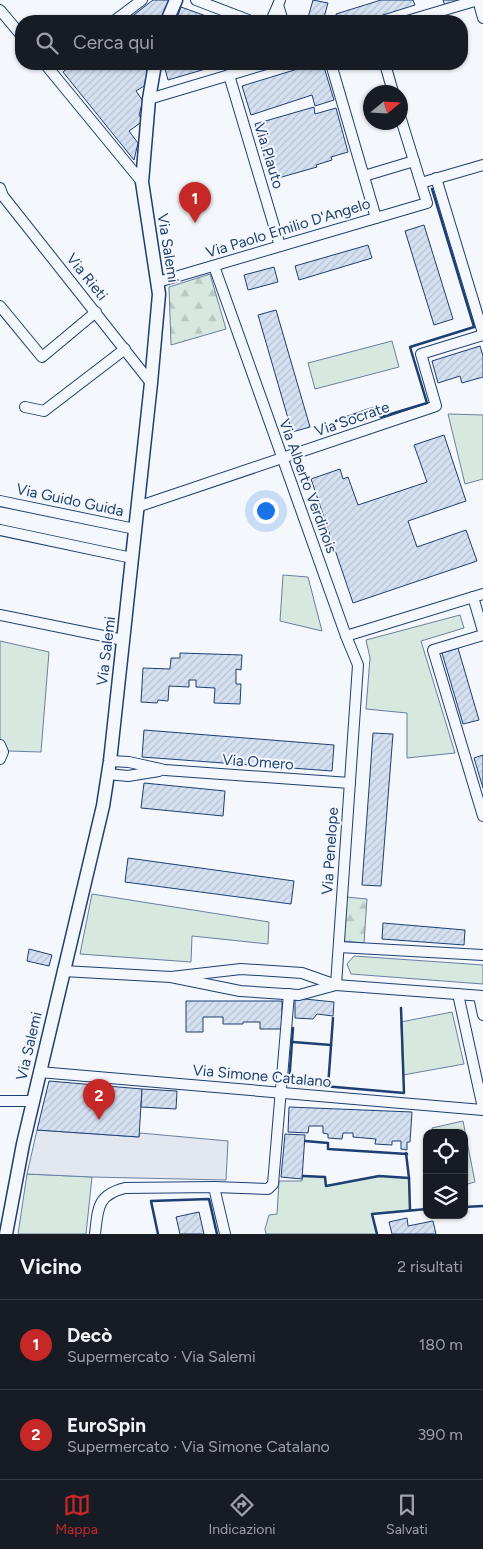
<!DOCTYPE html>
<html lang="it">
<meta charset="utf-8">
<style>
body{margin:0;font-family:Figtree,sans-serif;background:#242831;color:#f1f3f6}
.controls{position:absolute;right:15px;bottom:15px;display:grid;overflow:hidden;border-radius:10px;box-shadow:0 1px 4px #0004}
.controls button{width:45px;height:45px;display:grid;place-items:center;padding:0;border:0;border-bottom:1px solid #363941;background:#171b24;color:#f1f3f6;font:25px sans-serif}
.compass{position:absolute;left:363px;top:85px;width:45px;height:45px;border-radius:50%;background:#171b24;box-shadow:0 1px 4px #0004;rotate:72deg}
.you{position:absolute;left:265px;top:510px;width:18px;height:18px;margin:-12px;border:4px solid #fff;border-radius:50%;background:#1a73e8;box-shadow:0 0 0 8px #1a73e833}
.badge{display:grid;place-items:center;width:32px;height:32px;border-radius:50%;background:#c62828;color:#fff;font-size:16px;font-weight:700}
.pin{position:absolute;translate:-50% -41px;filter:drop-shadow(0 1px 2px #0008)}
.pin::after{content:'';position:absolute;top:26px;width:18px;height:15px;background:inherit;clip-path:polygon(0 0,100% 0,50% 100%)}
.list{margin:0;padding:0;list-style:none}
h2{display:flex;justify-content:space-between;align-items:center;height:65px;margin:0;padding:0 20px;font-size:21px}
h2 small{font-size:16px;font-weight:400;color:#9ea1a6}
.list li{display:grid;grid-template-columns:32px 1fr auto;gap:15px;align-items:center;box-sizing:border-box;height:90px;padding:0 20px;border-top:1px solid #363941}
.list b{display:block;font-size:19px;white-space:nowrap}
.list p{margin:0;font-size:16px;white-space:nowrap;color:#9ea1a6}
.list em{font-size:16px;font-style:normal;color:#9ea1a6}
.icon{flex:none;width:28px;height:28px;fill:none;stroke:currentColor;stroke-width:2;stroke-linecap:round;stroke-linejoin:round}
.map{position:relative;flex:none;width:483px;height:1234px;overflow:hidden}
.search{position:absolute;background:#171b24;box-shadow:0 1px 4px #0004;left:15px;right:15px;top:15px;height:55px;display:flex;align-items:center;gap:12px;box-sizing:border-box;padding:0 18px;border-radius:20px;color:#9ea1a6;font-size:19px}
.sheet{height:245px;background:#171b24}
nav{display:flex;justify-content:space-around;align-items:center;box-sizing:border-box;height:70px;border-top:1px solid #363941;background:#171b24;font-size:14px;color:#9ea1a6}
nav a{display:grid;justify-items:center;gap:2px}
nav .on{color:#c62828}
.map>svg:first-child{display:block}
.green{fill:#d7e8df;stroke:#687fa3}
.forest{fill:url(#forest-firs);stroke:#687fa3}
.parking{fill:#e3e8f0;stroke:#687fa3}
.building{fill:url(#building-hatch);stroke:#1d3f73}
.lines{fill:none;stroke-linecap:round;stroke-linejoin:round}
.minor-casing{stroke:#1d3f73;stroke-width:12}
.tertiary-casing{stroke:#1d3f73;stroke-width:15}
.minor{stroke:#f4f7fb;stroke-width:10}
.tertiary{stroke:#f4f7fb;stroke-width:12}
.wall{stroke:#1d3f73;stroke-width:2.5}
.labels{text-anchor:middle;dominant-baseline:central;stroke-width:4;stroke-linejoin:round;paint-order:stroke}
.street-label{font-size:15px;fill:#1d3f73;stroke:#f4f7fb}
</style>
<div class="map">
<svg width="483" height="1234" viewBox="0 0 483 1234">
<defs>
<pattern id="forest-firs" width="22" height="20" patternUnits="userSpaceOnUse" patternTransform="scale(1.25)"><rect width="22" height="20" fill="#d7e8df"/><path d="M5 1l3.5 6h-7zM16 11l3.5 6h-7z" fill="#b8c8c3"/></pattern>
<pattern id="building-hatch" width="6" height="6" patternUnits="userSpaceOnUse" patternTransform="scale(1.25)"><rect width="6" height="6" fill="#d5e0f0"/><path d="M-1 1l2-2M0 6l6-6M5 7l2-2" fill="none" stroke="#b6c1d1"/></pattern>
</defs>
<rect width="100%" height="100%" fill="#f4f7fb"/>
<g class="green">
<polygon points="392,341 399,367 315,389 308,363"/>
<polygon points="448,414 483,415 483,479 465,484"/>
<polygon points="283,575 308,577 322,631 280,621"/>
<polygon points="460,615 464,628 421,641 455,753 407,758 407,713 366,709 370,658 366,640"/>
<polygon points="0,641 49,652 41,752 8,751 0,739"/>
<polygon points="92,894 269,922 268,944 192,936 191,962 80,954"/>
<polygon points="354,956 483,965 483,984 351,974 347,964"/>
<polygon points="452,1012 464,1064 403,1075 401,1022"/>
<polygon points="463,1121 475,1182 464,1185 464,1133 433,1133 432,1128"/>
<polygon points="27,1174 92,1177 86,1234 18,1234"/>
<polygon points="303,1176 325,1177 326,1186 379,1176 409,1178 410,1210 372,1214 377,1234 266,1234 265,1229 269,1215 277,1214 279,1181 302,1181"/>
</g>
<g class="forest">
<polygon points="210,274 226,329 171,345 169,287"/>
<polygon points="346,897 367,899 364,943 343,941"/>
</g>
<polygon class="parking" points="37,1130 139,1137 140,1133 228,1141 226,1180 92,1177 27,1174"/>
<g class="building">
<polygon points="153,0 169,0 163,21 126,21"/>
<polygon points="313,0 328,3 323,21 307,21"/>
<polygon points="381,0 413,0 415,5 364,21 338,21 336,14"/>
<polygon points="443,0 462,0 445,6"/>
<polygon points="181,7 220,21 176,21"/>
<polygon points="73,64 150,64 144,86 136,91 143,101 139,115 143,121 129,131 138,143 134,160 63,72"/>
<polygon points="168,64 208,64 209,68 168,80 164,65"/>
<polygon points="314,64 323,64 334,100 315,106 312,95 251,115 242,86"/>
<polygon points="314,107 315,114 336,108 348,152 331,157 332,160 316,165 317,167 271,180 255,124"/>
<polygon points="424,225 453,319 434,325 405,231"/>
<polygon points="368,245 372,258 299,280 295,266"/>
<polygon points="274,267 278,282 248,290 244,275"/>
<polygon points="276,310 310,427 292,432 258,315"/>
<polygon points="480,346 483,356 483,377 462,383 460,376 438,383 432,361"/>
<polygon points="444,435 466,501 408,521 417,547 466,530 477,561 353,603 311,479 340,469 343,479 348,477 358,505 427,482 414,445"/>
<polygon points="458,648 479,720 463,724 442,653"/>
<polygon points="180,653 242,655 241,670 236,669 236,684 241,684 240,704 214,703 215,688 196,687 196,680 189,680 189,687 169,686 168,701 158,700 157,703 141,702 143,668 170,669 171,658 180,658"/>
<polygon points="144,730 334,745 332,771 142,757"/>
<polygon points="373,733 393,734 381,886 362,885"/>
<polygon points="483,755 483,788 474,758"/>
<polygon points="144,783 225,791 223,816 141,808"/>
<polygon points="128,858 294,881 291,904 125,882"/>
<polygon points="383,923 465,930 464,945 382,939"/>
<polygon points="29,949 52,955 49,966 27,961"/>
<polygon points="295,998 334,1002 333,1016 317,1014 313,1019 295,1018"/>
<polygon points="186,1001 282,1001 282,1029 260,1029 260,1022 243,1022 243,1024 223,1024 223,1017 203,1017 203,1032 186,1032"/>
<polygon points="49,1081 142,1089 139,1137 37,1130"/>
<polygon points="142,1089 177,1091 176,1109 141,1107"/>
<polygon points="289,1107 412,1112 410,1142 407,1142 407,1150 401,1149 401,1141 392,1141 392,1145 375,1144 376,1139 353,1137 353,1133 343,1133 342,1139 328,1138 328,1134 323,1133 323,1126 309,1126 308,1133 288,1132"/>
<polygon points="285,1134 305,1135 302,1179 281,1177"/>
<polygon points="199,1212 204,1234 180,1234 176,1217"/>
<polygon points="407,1218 408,1226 433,1221 436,1234 392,1234 389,1222"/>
</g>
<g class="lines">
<defs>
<g id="minor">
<polyline points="196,0 251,21"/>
<polyline points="280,0 278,5 283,21"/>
<polyline points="478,0 483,18"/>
<polyline points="0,10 21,35"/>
<polyline points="114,21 142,0"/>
<polyline points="271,21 278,5"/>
<polyline points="407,21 478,0"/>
<polyline points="45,64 142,182"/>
<polyline points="331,64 376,218"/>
<polyline points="385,64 393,92"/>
<polyline points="229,75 280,246"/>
<polyline points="149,99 266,64"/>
<polyline points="364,176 414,161"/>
<polyline points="436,178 483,333"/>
<polyline points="421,183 483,165"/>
<polyline points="0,188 3,196 151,383"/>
<polyline points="214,266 346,636 358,665 336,985"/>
<polyline points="158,282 427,203 400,116"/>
<polyline points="0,306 42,357 96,312"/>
<polyline points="25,407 44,411 125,349"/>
<polyline points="0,501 135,529"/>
<polyline points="137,507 436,406 421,354 483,335"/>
<polyline points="0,530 132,558"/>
<polyline points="473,597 483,631"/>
<polyline points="0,615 123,640"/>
<polyline points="483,635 433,650 483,816"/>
<polyline points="346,636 483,594"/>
<polyline points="0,745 3,752 0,759"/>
<polyline points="110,761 129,762 165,770 350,783"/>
<polyline points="108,774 128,776 159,771"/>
<polyline points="339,947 483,955"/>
<polyline points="63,971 171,977 240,991 299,995 336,985"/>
<polyline points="171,977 241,969 302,973 336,985 483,996"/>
<polyline points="458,994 483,1108"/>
<polyline points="479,996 483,1015"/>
<polyline points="39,1072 483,1110"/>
<polyline points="0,1101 33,1101"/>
<polyline points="214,1187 268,1189 273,1184 289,994"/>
<path d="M95,1234c3,-26 2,-39 30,-46l89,-1 11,47"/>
</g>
<g id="tertiary">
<polyline points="167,21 176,0"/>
<polyline points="6,1234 23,1144 103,806 110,761 151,383 159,294 142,182 149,99 155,64"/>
</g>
</defs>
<use href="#minor" class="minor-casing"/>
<use href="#tertiary" class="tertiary-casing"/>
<use href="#minor" class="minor"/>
<use href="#tertiary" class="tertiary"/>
<g class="wall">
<polyline points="336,421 373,408 381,417 427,403 410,347 474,327 432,189"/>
<polyline points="293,1028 289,1083 404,1093 401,1008"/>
<polyline points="293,1042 331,1045"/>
<polyline points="328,1087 333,1018"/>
<polyline points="305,1141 328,1143 328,1149 407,1154"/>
<polyline points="406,1153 409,1178"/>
<polyline points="303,1176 325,1177 326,1186 379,1176 409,1178 410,1210"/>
<polyline points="464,1207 483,1206"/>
<polyline points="158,1234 151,1201 209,1199 217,1234"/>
<polyline points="377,1234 372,1214 427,1209"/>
</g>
</g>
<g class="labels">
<g class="street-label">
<text transform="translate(269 156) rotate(73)">Via Plauto</text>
<text transform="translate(288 228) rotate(-17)">Via Paolo Emilio D'Angelo</text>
<text transform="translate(168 248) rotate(81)">Via Salemi</text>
<text transform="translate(87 277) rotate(51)">Via Rieti</text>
<text transform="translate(352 419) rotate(-19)">Via Socrate</text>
<text transform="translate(308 486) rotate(70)">Via Alberto Verdinois</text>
<text transform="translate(70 500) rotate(12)">Via Guido Guida</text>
<text transform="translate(106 651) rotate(-83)">Via Salemi</text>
<text transform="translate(258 762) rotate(4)">Via Omero</text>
<text transform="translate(330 851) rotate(-86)">Via Penelope</text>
<text transform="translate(29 1046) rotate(-77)">Via Salemi</text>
<text transform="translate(262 1076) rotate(5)">Via Simone Catalano</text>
</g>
</g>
</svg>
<div class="controls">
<button><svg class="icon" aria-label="locate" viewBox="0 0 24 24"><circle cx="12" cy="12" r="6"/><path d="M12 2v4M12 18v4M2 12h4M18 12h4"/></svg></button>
<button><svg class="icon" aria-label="layers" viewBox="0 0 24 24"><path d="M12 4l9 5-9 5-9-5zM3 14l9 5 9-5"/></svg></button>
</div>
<svg class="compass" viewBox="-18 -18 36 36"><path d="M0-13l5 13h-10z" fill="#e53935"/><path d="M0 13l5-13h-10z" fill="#9ea1a6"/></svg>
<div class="you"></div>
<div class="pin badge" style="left:195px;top:223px">1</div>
<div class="pin badge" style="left:99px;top:1120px">2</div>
<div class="search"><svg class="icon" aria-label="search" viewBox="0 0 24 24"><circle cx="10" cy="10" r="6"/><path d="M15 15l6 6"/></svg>Cerca qui</div>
</div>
<section class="sheet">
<h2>Vicino<small>2 risultati</small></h2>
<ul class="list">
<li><span class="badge">1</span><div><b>Decò</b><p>Supermercato · Via Salemi</p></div><em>180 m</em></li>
<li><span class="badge">2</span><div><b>EuroSpin</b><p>Supermercato · Via Simone Catalano</p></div><em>390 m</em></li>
</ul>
</section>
<nav>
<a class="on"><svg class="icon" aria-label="map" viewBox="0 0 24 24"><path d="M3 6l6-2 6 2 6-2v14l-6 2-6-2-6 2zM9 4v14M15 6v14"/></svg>Mappa</a>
<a><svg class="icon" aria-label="directions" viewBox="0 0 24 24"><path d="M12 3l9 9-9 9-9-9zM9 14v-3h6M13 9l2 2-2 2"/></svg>Indicazioni</a>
<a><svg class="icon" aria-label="saved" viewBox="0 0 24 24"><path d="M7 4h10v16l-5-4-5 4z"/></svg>Salvati</a>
</nav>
